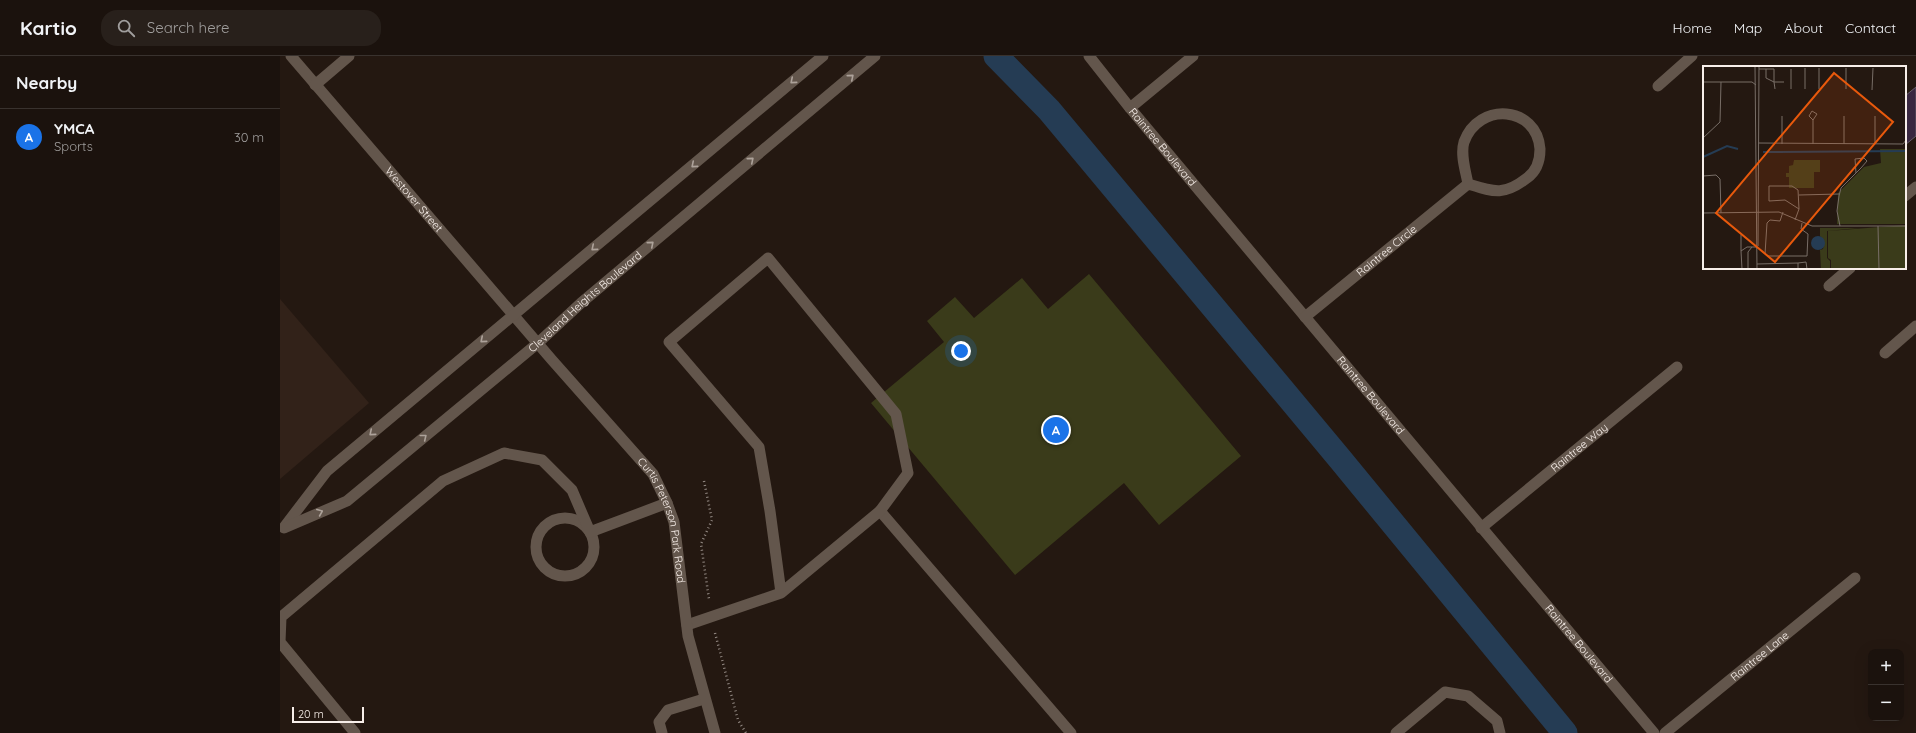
<!DOCTYPE html>
<meta charset="utf-8">
<style>
body{margin:0;font-family:Quicksand,sans-serif;background:#28201b;color:#f1f3f6}
.controls{position:absolute;right:12px;bottom:12px;display:grid;overflow:hidden;border-radius:8px;box-shadow:0 4px 16px #0002}
.controls button{width:36px;height:36px;display:grid;place-items:center;padding:0;border:0;border-bottom:1px solid #39322e;background:#1b120d;color:#f1f3f6;font:20px sans-serif}
.scale{position:absolute;left:12px;bottom:10px;width:72px;box-sizing:border-box;padding-left:4px;border:2px solid #f7eee9;border-top:0;font-size:11px;line-height:14px;white-space:nowrap;color:#f7eee9;-webkit-text-stroke:3px #241811;paint-order:stroke}
.you{position:absolute;left:681px;top:295px;width:14px;height:14px;margin:-10px;border:3px solid #fff;border-radius:50%;background:#1a73e8;box-shadow:0 0 0 6px #1a73e833}
.badge{display:grid;place-items:center;width:26px;height:26px;border-radius:50%;background:#1a73e8;color:#fff;font-size:13px;font-weight:700}
.pin{position:absolute;translate:-50% -50%;border:2px solid #fff;box-shadow:0 1px 4px #0006}
.list{margin:0;padding:0;list-style:none}
h2{display:flex;justify-content:space-between;align-items:center;height:52px;margin:0;padding:0 16px;font-size:17px}
h2 small{font-size:13px;font-weight:400;color:#a09e9d}
.list li{display:grid;grid-template-columns:26px 1fr auto;gap:12px;align-items:center;box-sizing:border-box;height:56px;padding:0 16px;border-top:1px solid #39322e}
.list b{display:block;font-size:15px;white-space:nowrap}
.list p{margin:0;font-size:13px;white-space:nowrap;color:#a09e9d}
.list em{font-size:13px;font-style:normal;color:#a09e9d}
.icon{flex:none;width:22px;height:22px;fill:none;stroke:currentColor;stroke-width:2;stroke-linecap:round;stroke-linejoin:round}
.map{position:relative;flex:none;width:1636px;height:677px;overflow:hidden}
header{display:flex;align-items:center;gap:24px;box-sizing:border-box;height:56px;padding:0 20px;background:#1b120d;border-bottom:1px solid #39322e}
header strong{font-size:19px}
nav{display:flex;gap:22px;margin-inline-start:auto;font-size:14px}
.search{width:280px;height:36px;background:#28201b;display:flex;align-items:center;gap:10px;box-sizing:border-box;padding:0 14px;border-radius:16px;color:#a09e9d;font-size:15px}
main{display:flex}
aside{flex:1;background:#1b120d}
.map>svg:first-child{display:block}
.education{fill:#322219}
.green{fill:#3a3b1a}
.lines{fill:none;stroke-linecap:round;stroke-linejoin:round}
.canal{stroke:#253c54;stroke-width:25}
.building{fill:#392740;stroke:#665c69}
.path{stroke:#938983;stroke-width:2.5;stroke-dasharray:1 3;stroke-linecap:butt}
.service{stroke:#63564c;stroke-width:11}
.minor{stroke:#63564c;stroke-width:11}
.tertiary{stroke:#63564c;stroke-width:11}
.oneway{stroke:#ada29a}
.labels{text-anchor:middle;dominant-baseline:central;stroke-width:3.5;stroke-linejoin:round;paint-order:stroke}
.street-label{font-size:11px;fill:#f7eee9;stroke:#241811}
.inset-river{fill:none;stroke:#253c54;stroke-width:2}
.inset-road{fill:none;stroke:#786e67;stroke-width:1}
.view{fill:#e8590c;fill-opacity:0.15;stroke:#e8590c;stroke-width:2}
.inset-edge{fill:none;stroke:#f7eee9;stroke-width:2}
</style>
<header>
<strong>Kartio</strong>
<div class="search"><svg class="icon" aria-label="search" viewBox="0 0 24 24"><circle cx="10" cy="10" r="6"/><path d="M15 15l6 6"/></svg>Search here</div>
<nav><a>Home</a><a>Map</a><a>About</a><a>Contact</a></nav>
</header>
<main>
<aside>
<h2>Nearby<small></small></h2>
<ul class="list">
<li><span class="badge">A</span><div><b>YMCA</b><p>Sports</p></div><em>30 m</em></li>
</ul>
</aside>
<div class="map">
<svg width="1636" height="677" viewBox="0 0 1636 677">
<rect width="100%" height="100%" fill="#241811"/>
<polygon class="education" points="0,243 89,347 0,423"/>
<polygon class="green" points="809,218 961,400 879,469 844,427 735,519 591,347 664,286 647,265 675,241 694,262 742,222 768,253"/>
<g class="lines">
<polyline class="canal" points="716,0 769,54 1060,403 1285,677"/>
</g>
<polygon class="building" points="1636,31 1636,80 1625,89 1625,40"/>
<g class="lines">
<g class="path">
<polyline points="424,425 432,464 421,488 429,543"/>
<polyline points="435,577 458,664 466,677"/>
</g>
<g class="service">
<polyline points="1378,30 1412,0"/>
<polyline points="1625,140 1636,131"/>
<polyline points="1549,230 1570,212"/>
<polyline points="1605,297 1636,270"/>
<polyline points="600,455 791,677"/>
<circle cx="285" cy="491" r="29"/>
<polyline points="407,569 501,537 600,455 628,417 616,358 488,202 389,286 479,391 490,455 501,537"/>
<polyline points="75,677 0,586 1,561 163,425 224,397 262,404 292,434 310,476 387,447"/>
<polyline points="382,677 379,666 388,654 424,643"/>
<polyline points="1116,677 1165,636 1188,640 1217,665 1220,677"/>
</g>
<g class="minor">
<path id="s1" d="M11,0l261,304 101,114 14,29 7,19 14,114 27,97"/>
<path id="s2" d="M809,0l41,52 524,625"/>
<polyline points="35,29 69,0"/>
<polyline points="850,52 913,0"/>
<path id="s3" d="M1025,261l163,-133c26,8 36,12 59,-6 10,-7 13,-17 13,-29 -3,-43 -61,-48 -76,-7 -4,13 2,30 4,42"/>
<path id="s4" d="M1201,472l196,-161"/>
<path id="s5" d="M1385,677l190,-155"/>
</g>
<g class="tertiary">
<polyline points="5,470 47,415 543,0"/>
<path id="s6" d="M4,472l63,-27 191,-158 43,-40 294,-247"/>
</g>
</g>
<defs><path id="oneway-chevron" d="M-2-3.5L2.5 0L-2 3.5" fill="none" stroke-width="1.6" stroke-linecap="round" stroke-linejoin="round"/></defs>
<g class="oneway">
<use href="#oneway-chevron" transform="translate(571 21) rotate(-40)"/>
<use href="#oneway-chevron" transform="translate(513 25) rotate(140)"/>
<use href="#oneway-chevron" transform="translate(471 104) rotate(-40)"/>
<use href="#oneway-chevron" transform="translate(414 109) rotate(140)"/>
<use href="#oneway-chevron" transform="translate(371 188) rotate(-40)"/>
<use href="#oneway-chevron" transform="translate(314 192) rotate(140)"/>
<use href="#oneway-chevron" transform="translate(203 284) rotate(140)"/>
<use href="#oneway-chevron" transform="translate(92 377) rotate(140)"/>
<use href="#oneway-chevron" transform="translate(144 381) rotate(-39)"/>
<use href="#oneway-chevron" transform="translate(40 456) rotate(-23)"/>
</g>
<g class="labels">
<g class="street-label">
<text stroke="none"><textPath href="#s2" startOffset="117">Raintree Boulevard</textPath></text>
<text stroke="none"><textPath href="#s1" startOffset="189">Westover Street</textPath></text>
<text stroke="none"><textPath href="#s3" startOffset="105">Raintree Circle</textPath></text>
<text stroke="none"><textPath href="#s6" startOffset="379">Cleveland Heights Boulevard</textPath></text>
<text stroke="none"><textPath href="#s2" startOffset="441">Raintree Boulevard</textPath></text>
<text stroke="none"><textPath href="#s4" startOffset="127">Raintree Way</textPath></text>
<text stroke="none"><textPath href="#s1" startOffset="600">Curtis Peterson Park Road</textPath></text>
<text stroke="none"><textPath href="#s2" startOffset="765">Raintree Boulevard</textPath></text>
<text stroke="none"><textPath href="#s5" startOffset="122">Raintree Lane</textPath></text>
</g>
</g>
<g transform="translate(1423 10)">
<rect width="203" height="203" fill="#241811"/>
<path d="M177,83h26v75h-69l1,-31 26,-26 17,-4zM91,94h26v12h-6v16h-25v-11h-3v-4h3v-7l4,-1zM203,159v44h-75v-9l-3,-2v-27zM117,162h39l-32,3v27l3,3v8h-9l-1,-19 3,-1 1,-7 -4,-6z" fill="#3a3b1a"/>
<path d="M108 177a7 7 0 1 1 14 0a7 7 0 1 1-14 0Z" fill="#253c54"/>
<path class="inset-river" d="M60,86l143,-1M0,91l24,-11 11,3"/>
<path class="inset-road" d="M52,0l2,203M102,2v21M143,2v21M56,3h15v13h10M63,3v9l8,4 1,7M88,3v20M0,16h49l4,3M116,23v-21M169,24l1,-22M203,50v22M0,72l17,-16 1,-40M55,77l145,1 3,-4M79,78v-28M110,78v-24l4,-6 -5,-3 -3,5 4,4M141,78v-28M172,78v-28M0,110l13,-1 4,4 1,34M96,129l40,-1M80,146l-3,9 -10,-1 -3,3 -2,31 2,2h40l1,-22 -7,-5 1,-6M0,147l76,-1 33,14h94M92,154l4,-11 -1,-19 -6,-4h-23v15l16,-1 14,9M137,160l-3,-15 2,-15 2,-8 20,-20 6,-7 -3,-3 -9,1 1,14M175,160l1,43M38,169v16M55,180l1,-180M95,197l8,-1 1,7M54,198l41,-1v6M39,203l-1,-18 6,-4h10M45,203v-17l4,-5"/>
<path class="view" d="M131,7l59,49 -118,140 -59,-49z"/>
<rect width="203" height="203" class="inset-edge"/>
</g>
</svg>
<div class="controls">
<button>+</button>
<button>−</button>
</div>
<div class="scale">20 m</div>
<div class="you"></div>
<div class="pin badge" style="left:776px;top:374px">A</div>
</div>
</main>
